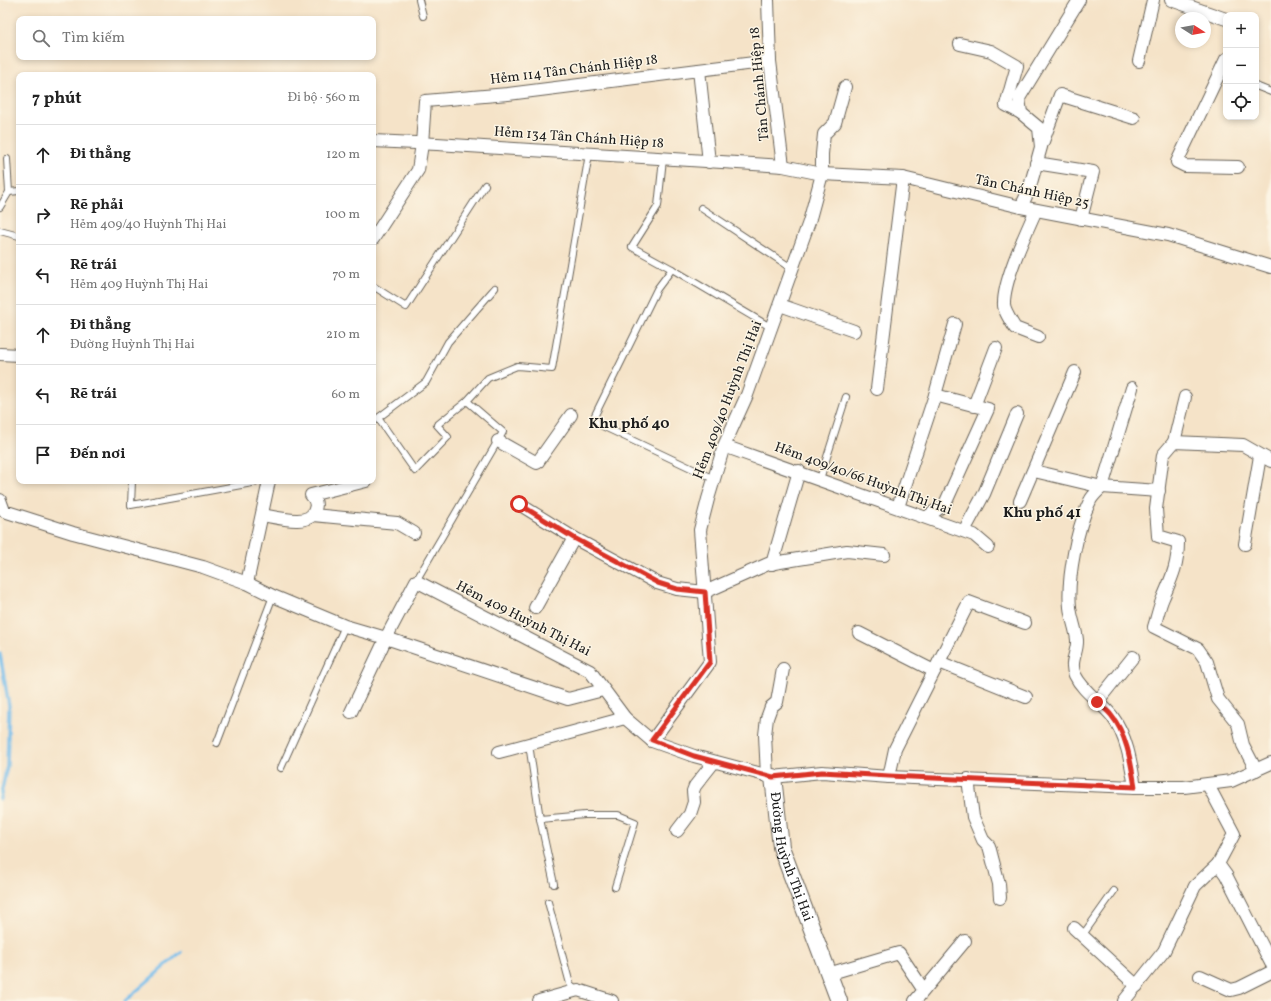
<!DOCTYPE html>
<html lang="vi">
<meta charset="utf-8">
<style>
body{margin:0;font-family:Vollkorn,serif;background:#f6f6f6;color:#222}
.controls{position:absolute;right:12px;top:12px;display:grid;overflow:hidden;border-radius:8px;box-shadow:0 2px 6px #0003}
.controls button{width:36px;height:36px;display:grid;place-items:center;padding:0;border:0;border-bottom:1px solid #e0e0e0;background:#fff;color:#222;font:20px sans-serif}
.compass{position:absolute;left:1175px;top:12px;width:36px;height:36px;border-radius:50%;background:#fff;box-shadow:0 2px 6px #0003;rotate:101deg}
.stop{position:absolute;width:12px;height:12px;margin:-9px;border:3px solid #d93025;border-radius:50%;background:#fff}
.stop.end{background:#d93025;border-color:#fff;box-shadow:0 1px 4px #0008}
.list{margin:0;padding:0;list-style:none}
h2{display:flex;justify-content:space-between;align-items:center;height:52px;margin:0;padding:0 16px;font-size:17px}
h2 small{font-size:13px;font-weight:400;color:#767676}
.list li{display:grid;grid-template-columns:26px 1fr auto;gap:12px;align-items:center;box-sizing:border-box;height:60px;padding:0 16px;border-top:1px solid #e0e0e0}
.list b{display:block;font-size:15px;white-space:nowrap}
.list p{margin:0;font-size:13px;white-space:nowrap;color:#767676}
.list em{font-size:13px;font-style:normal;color:#767676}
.icon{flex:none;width:22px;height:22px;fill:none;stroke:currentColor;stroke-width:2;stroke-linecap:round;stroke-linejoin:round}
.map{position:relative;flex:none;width:1271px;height:1001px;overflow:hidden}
.search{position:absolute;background:#fff;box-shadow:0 2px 6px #0003;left:16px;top:16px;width:360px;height:44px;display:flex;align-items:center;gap:10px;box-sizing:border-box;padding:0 14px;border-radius:8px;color:#767676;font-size:15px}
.panel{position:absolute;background:#fff;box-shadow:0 2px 6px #0003;left:16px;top:72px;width:360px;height:412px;border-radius:8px}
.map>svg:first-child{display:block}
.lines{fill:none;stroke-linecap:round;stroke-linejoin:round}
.stream{stroke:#72bbeb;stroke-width:3.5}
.lane-casing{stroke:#686258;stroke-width:8}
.street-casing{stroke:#686258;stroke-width:14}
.secondary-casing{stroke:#686258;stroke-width:18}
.lane{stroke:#fff;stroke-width:6}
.street{stroke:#fff;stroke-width:12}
.secondary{stroke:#fff;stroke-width:16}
.route{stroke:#d93025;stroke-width:5}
.labels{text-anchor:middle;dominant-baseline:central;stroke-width:3;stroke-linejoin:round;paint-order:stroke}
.street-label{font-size:14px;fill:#1c1c1c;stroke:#fcf5e5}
.neighbourhood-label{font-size:15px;font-weight:bold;fill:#1c1c1c;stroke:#fcf5e5}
</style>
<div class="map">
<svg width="1271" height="1001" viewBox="0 0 1271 1001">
<rect width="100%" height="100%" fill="#fcf5e5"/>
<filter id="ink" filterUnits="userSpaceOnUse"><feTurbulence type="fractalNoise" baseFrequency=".025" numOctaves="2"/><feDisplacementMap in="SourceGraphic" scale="8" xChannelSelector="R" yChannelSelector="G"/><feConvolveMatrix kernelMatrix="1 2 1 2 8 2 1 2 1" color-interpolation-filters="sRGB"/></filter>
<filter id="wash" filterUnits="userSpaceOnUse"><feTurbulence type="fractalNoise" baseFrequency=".012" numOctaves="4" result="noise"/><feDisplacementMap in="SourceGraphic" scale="16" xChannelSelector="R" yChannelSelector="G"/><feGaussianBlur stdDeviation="0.9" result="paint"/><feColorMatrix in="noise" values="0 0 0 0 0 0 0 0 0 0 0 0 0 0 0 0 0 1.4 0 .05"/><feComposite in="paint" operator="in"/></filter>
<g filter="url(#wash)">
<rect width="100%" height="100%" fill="#f5e3c8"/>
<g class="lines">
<g class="stream">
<polyline points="0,654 9,706 7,766 0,799"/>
<polyline points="125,1001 181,952"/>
</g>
</g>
</g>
<g filter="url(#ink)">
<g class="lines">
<defs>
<g id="lane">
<polyline points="419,0 423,16"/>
<polyline points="1256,86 1271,92"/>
<polyline points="663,159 658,206 632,247 672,269 657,289 595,415 596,423 714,479"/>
<polyline points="9,192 19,191"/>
<polyline points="0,207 9,192 7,159"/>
<polyline points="701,208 793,269"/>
<polyline points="0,231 19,236"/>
<polyline points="672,269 772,328"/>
<polyline points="373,286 406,307 485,185"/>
<polyline points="378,418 415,471 448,437 437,425 467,401"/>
<polyline points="373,420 378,418 426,382 448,342 495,288"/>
<polyline points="820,479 846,397"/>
<polyline points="132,481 131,505 264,481"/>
<polyline points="416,581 503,432 467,401 488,378 517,366 552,369 589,154"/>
<polyline points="217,743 273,596"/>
<polyline points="529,744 540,819 554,884"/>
<polyline points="281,768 345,626"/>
<polyline points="540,819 585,815 618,815 635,822 615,887"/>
<polyline points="548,902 570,984 577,990"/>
<polyline points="1082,936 1114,891"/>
</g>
<g id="street">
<polyline points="768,0 770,61 783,166"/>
<polyline points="1171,0 1226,19"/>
<polyline points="960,44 991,51 1017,66 1006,105 1021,113"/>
<polyline points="1226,59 1177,162 1185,166 1238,167"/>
<polyline points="1139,61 1153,0"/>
<polyline points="699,70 709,162"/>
<polyline points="373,141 437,144 783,166 822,174 903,178 1021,207 1168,235 1271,267"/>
<polyline points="1042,144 1060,95 1134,118"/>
<polyline points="1036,163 1093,172 1081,219"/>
<polyline points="1021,207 1029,190 1041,147 1039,128 1021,113 1019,98 1079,0"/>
<path d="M1036,210c-10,23 -32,69 -32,93 -1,7 7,18 11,25l23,9"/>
<polyline points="373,239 418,170 422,144 425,101 508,94 770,61"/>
<polyline points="780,305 854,331"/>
<polyline points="0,354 19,355"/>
<path d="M1132,388l-30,99c-4,4 -10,9 -12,14 -13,26 -23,78 -20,106 1,11 6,22 7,33 1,12 -8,22 -2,35 8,17 26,27 37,41 15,20 19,47 23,71"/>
<polyline points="877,389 903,178"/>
<polyline points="974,406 996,348"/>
<polyline points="498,441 537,463 571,415"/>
<polyline points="1174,442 1185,397"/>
<polyline points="724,446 974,535 988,547"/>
<polyline points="1034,471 1102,487 1159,491"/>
<polyline points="0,500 4,511 73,533 203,567 247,583 273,596 345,626 386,638 416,581 590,671 625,718 652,741 694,756 773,777 822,772 889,777 1135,787 1184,787 1231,781 1271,763"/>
<polyline points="1020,501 1075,372"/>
<polyline points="519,504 574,538 657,583 677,589 705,592 768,564 847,551 884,555"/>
<polyline points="898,507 935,395 955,324"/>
<path d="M262,515c13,2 50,13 53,-6 2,-5 0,-10 -4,-14l55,-14"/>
<polyline points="313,515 397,523 414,533"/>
<polyline points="927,517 945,504 988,409 935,395"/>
<polyline points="964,531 984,494 1017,414"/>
<polyline points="1245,544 1260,456"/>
<polyline points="772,564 799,471"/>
<polyline points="247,583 269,481"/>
<polyline points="535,608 574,538"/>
<polyline points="859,633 934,671"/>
<polyline points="939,662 1026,697"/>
<polyline points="1097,702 1133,657"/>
<polyline points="351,712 386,638 568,699 603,690"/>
<polyline points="652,741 710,662 700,530 708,499 724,446 747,395 809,222 822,174 822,154 824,134 835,123 845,87"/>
<polyline points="499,752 625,718"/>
<path d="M1256,770l-13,-25 -5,-21 -20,-25 -11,-37 -9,-13 -44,-22c3,-9 5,-20 9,-29 9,-21 15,-33 15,-56l-20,-6 -2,-27 7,-54 11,-13 69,3 28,16"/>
<polyline points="767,776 765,735 767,718 771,707 777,702 783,669"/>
<polyline points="889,777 895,749 969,602 1025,623"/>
<polyline points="968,779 973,817 983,840 989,846 999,884 1000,898"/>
<polyline points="677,831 690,814 694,802 693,791 695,786 714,762"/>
<polyline points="1218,864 1226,875 1271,963"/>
<polyline points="1074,928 1137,986"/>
<polyline points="828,974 899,953 923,989"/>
<polyline points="1200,976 1231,990 1239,988 1271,972"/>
<polyline points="539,1001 578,990 612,1001"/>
<polyline points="915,1001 965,941"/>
<polyline points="1124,1001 1164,951 1195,886 1218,864 1234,834 1208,785"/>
</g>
<g id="secondary">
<path id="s1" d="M773,777l8,70 58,154"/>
</g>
</defs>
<use href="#lane" class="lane-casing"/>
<use href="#street" class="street-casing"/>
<use href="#secondary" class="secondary-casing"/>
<use href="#lane" class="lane"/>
<use href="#street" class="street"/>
<use href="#secondary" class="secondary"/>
</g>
</g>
<g class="lines" filter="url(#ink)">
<path class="route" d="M519,504l55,34 84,45 19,6 28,3 5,70 -58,78 42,16 79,21 49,-5 67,4 246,11c-4,-24 -8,-53 -24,-72 -4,-5 -9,-9 -14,-13"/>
</g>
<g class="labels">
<g class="street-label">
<text transform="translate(574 70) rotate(-7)">Hẻm 114 Tân Chánh Hiệp 18</text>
<text transform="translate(760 84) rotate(-95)">Tân Chánh Hiệp 18</text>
<text transform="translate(579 138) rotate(4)">Hẻm 134 Tân Chánh Hiệp 18</text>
<text transform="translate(1032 192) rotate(12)">Tân Chánh Hiệp 25</text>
<text transform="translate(728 400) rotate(-69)">Hẻm 409/40 Huỳnh Thị Hai</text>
<text transform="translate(863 479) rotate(20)">Hẻm 409/40/66 Huỳnh Thị Hai</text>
<text transform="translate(523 619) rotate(27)">Hẻm 409 Huỳnh Thị Hai</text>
<text stroke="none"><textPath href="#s1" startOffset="82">Đường Huỳnh Thị Hai</textPath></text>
</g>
<g class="neighbourhood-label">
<text x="629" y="424">Khu phố 40</text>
<text x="1042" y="513">Khu phố 41</text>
</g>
</g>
</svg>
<div class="controls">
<button>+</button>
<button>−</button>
<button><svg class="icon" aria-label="locate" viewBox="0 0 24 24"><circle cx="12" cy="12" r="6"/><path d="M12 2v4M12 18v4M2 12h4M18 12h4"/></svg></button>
</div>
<svg class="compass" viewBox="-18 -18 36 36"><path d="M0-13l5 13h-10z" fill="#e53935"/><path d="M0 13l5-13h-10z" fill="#767676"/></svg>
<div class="stop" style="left:519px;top:504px"></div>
<div class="stop end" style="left:1097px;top:702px"></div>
<div class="search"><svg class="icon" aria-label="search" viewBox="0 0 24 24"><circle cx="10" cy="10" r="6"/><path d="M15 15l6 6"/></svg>Tìm kiếm</div>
<section class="panel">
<h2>7 phút<small>Đi bộ · 560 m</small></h2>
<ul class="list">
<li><svg class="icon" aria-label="ahead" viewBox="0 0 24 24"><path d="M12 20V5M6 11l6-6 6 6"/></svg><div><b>Đi thẳng</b></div><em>120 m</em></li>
<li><svg class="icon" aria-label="right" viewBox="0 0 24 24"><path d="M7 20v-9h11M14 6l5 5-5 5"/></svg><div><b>Rẽ phải</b><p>Hẻm 409/40 Huỳnh Thị Hai</p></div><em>100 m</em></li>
<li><svg class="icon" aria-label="left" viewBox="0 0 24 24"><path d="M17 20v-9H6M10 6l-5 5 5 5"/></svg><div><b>Rẽ trái</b><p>Hẻm 409 Huỳnh Thị Hai</p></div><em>70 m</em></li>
<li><svg class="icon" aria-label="ahead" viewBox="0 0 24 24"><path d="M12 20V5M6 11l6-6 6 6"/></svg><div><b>Đi thẳng</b><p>Đường Huỳnh Thị Hai</p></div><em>210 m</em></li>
<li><svg class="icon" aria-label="left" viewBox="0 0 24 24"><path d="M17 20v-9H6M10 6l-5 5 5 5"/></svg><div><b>Rẽ trái</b></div><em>60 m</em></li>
<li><svg class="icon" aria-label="arrive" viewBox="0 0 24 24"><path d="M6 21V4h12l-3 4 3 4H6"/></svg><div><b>Đến nơi</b></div></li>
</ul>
</section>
</div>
